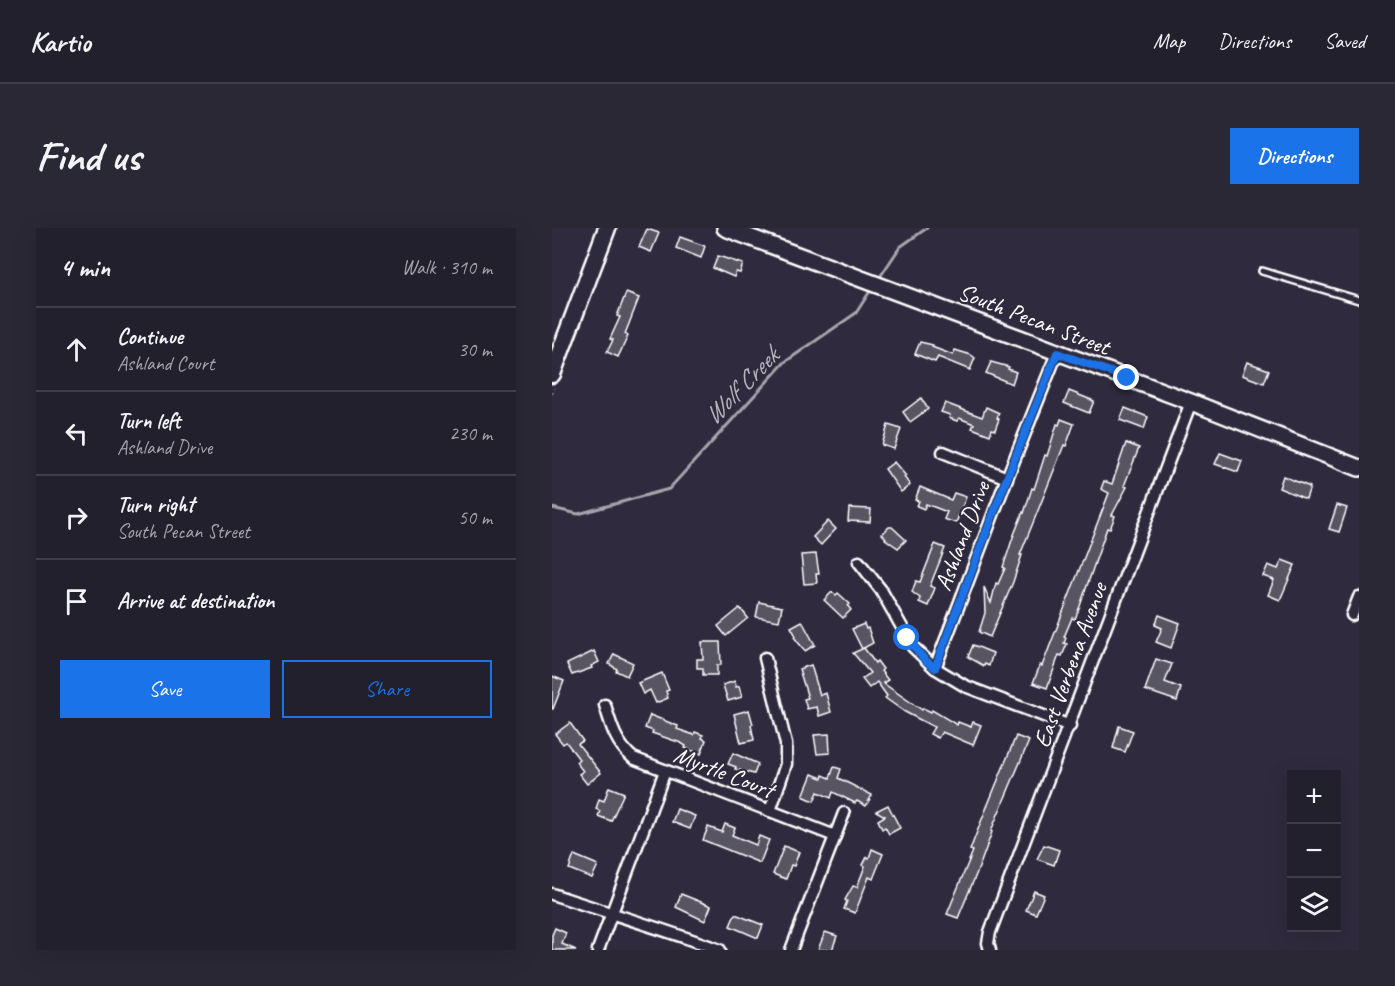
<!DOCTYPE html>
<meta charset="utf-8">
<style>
body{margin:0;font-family:Caveat,sans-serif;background:#2b2836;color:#f1f3f6}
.controls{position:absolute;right:18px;bottom:18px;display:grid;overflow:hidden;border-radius:0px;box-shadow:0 6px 24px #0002}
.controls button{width:54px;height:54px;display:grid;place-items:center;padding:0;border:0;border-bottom:2px solid #403e4a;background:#23202e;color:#f1f3f6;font:30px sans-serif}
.stop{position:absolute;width:18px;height:18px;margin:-14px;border:4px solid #1a73e8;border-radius:50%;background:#fff}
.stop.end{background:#1a73e8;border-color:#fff;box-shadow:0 2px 6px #0008}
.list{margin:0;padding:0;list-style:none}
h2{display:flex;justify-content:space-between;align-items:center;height:78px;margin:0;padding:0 24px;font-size:26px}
h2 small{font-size:20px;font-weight:400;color:#a3a3aa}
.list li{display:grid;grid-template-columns:39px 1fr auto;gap:18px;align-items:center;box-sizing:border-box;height:84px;padding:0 24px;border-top:2px solid #403e4a}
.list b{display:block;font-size:22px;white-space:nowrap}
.list p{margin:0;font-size:20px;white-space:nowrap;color:#a3a3aa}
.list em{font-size:20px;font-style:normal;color:#a3a3aa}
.actions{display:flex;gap:12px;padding:18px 24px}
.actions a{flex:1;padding:14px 0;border:2px solid #1a73e8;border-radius:0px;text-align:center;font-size:21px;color:#1a73e8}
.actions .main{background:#1a73e8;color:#fff}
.icon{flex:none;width:33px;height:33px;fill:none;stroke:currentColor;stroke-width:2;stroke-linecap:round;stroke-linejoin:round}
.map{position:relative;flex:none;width:807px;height:722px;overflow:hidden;border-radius:0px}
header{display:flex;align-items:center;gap:36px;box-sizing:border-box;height:84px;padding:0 30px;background:#23202e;border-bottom:2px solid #403e4a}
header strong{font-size:28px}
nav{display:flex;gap:33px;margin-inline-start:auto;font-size:21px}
.intro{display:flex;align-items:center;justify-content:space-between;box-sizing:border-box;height:144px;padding:0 36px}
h1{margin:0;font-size:42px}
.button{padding:15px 27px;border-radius:0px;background:#1a73e8;color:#fff;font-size:21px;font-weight:700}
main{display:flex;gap:36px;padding:0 36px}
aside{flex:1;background:#23202e;border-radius:0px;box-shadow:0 6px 24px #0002}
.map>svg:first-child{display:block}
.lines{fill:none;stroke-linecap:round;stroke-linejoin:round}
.stream{stroke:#a7a6ad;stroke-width:3}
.building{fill:#595564;stroke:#fff;stroke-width:1.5}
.lane-casing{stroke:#fff;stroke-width:10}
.street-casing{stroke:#fff;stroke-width:15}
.secondary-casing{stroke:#fff;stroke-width:20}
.primary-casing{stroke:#fff;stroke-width:21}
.path{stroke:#fff;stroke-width:1.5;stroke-dasharray:1.5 4.5;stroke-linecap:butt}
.lane{stroke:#2f2a3d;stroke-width:5}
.street{stroke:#2f2a3d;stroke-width:10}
.secondary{stroke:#2f2a3d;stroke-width:15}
.primary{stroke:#2f2a3d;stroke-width:16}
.route{stroke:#1a73e8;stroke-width:8}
.labels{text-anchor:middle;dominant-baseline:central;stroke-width:4.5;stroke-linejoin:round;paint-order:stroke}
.street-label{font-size:24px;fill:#fff;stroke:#2f2a3d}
.water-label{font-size:26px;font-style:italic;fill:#b6b4bb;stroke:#2f2a3d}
</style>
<header>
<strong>Kartio</strong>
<nav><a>Map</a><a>Directions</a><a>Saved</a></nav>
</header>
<div class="intro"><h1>Find us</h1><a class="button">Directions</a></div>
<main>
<aside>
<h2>4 min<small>Walk · 310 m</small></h2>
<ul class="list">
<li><svg class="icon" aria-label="ahead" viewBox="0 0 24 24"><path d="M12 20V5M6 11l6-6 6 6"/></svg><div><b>Continue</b><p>Ashland Court</p></div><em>30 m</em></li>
<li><svg class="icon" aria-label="left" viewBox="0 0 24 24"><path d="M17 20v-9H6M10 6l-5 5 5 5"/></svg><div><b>Turn left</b><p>Ashland Drive</p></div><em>230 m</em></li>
<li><svg class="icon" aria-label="right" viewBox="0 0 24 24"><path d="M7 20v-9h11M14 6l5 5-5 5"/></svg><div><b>Turn right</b><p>South Pecan Street</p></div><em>50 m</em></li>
<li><svg class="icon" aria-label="arrive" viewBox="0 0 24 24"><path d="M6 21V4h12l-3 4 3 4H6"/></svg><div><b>Arrive at destination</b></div></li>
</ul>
<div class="actions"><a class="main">Save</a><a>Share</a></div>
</aside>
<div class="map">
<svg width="807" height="722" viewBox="0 0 807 722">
<rect width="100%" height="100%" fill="#2f2a3d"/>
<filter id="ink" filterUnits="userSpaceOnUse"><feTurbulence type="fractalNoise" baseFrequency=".0167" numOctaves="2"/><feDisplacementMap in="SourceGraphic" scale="12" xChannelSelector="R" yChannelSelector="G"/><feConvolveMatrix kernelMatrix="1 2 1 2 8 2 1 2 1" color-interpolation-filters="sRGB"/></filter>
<g filter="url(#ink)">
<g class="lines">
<g class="stream">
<polyline points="326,52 348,19 375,0"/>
<polyline points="0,280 26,286 117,261 233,134 304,85 320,60"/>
</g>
</g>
<g class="building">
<polygon points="95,1 107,5 99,24 87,19"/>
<polygon points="128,9 153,18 149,30 124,20"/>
<polygon points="166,28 191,36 188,45 184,44 182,49 161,40"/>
<polygon points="74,65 87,70 73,106 76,108 66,129 55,124 61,112 58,111 68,89 65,88"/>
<polygon points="368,114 381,117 380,119 401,127 403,122 419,127 423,130 418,142 386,129 383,134 363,126"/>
<polygon points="439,134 457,139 456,141 464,144 460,156 434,145"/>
<polygon points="695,134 717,142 712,155 690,147"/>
<polygon points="517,163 542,173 537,185 512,175"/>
<polygon points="369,170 376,181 358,194 351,184"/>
<polygon points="393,175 430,189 434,179 447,185 445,190 447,191 443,202 440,201 438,207 420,200 422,196 407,190 405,193 397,190 398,187 389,184"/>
<polygon points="573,180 596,189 592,201 568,192"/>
<polygon points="509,191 522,196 514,218 512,217 487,280 468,327 470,327 461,354 438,409 427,404 433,385 432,359 439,375 444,355 446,356 453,340 451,339 461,309 471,284 472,285 480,260 482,261 484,255 493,227 495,228 505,196 507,197"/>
<polygon points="336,197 349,201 342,221 330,217"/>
<polygon points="574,215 587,220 572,258 575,259 560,287 563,288 558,301 555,300 528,378 523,391 520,390 512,409 514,410 512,415 515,416 510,428 507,427 495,460 481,455 488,437 490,438 557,265 549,261 552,253 560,256"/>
<polygon points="668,225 690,233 686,244 663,236"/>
<polygon points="342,234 354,248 352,249 358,257 349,264 333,241"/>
<polygon points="731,248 758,259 754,271 727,260"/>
<polygon points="368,259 399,272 402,265 414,269 404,295 392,291 395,284 374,276 372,281 365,278 367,273 363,272"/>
<polygon points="785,277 795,280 787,304 777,301"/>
<polygon points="297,280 319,281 318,294 296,293"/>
<polygon points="276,293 284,301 269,317 261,309"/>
<polygon points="337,299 340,299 354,312 346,320 333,311 334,310 330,306"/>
<polygon points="383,316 393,320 378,358 383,360 376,378 367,374 368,370 360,364 364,353 368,354"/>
<polygon points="264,326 267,346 264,346 265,355 252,356 249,327"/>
<polygon points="730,332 743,337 728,372 716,367 722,352 711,348 716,337 726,341"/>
<polygon points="280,364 284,367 286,365 298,376 296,378 299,382 291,390 272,372"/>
<polygon points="207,374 230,379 227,393 204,389"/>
<polygon points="188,380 196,390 174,408 166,398"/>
<polygon points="607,387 628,395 619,420 604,414 610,400 603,397"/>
<polygon points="250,393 263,417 253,423 242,409 244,408 239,399"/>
<polygon points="312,396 314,401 316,400 321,415 310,421 300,401"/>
<polygon points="150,414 168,414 169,437 165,437 165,447 151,447 151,440 145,440 145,431 151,431"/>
<polygon points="421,417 441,425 437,438 433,436 432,438 416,429"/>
<polygon points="312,420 323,435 325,433 331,441 329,443 336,452 331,455 370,482 371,480 379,484 380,482 405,497 406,494 419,499 421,494 429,497 421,517 390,504 386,510 378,506 382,499 353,484 333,470 335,468 325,454 317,460 310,451 318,445 301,425"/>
<polygon points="42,423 47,434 39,438 40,440 20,447 15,436"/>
<polygon points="62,426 81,435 75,448 64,443 65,441 57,436"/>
<polygon points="604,431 620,436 613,454 629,460 625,473 593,462"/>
<polygon points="259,437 268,467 274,465 279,484 267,488 265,479 255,481 252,471 256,470 247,441"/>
<polygon points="110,445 117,462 114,463 116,470 104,475 98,462 91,466 86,455"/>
<polygon points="0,448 12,453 1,481 0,481"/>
<polygon points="183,453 184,459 187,458 190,469 176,473 171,457"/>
<polygon points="197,482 201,496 199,497 202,512 189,515 182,486"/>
<polygon points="98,487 126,498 125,501 142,507 143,504 151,507 150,510 154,512 149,526 133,520 134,518 129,515 100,505 101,503 93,500"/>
<polygon points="18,495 31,513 26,516 49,545 35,556 27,546 31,543 24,534 27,531 14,514 11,516 3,506"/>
<polygon points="567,498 581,503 573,524 561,520"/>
<polygon points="277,506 278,525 265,526 262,507"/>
<polygon points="464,508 477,513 439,603 440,604 428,637 406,690 395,686 421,623 418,622 430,591"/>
<polygon points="181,525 206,536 202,546 183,541 184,539 176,536"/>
<polygon points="282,539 289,541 286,550 320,567 314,578 305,573 303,575 281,564 279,570 266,564 262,573 251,568 260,546 270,550 271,547 278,550"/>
<polygon points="57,559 72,565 59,593 46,588 48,583 44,581 47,571 52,573"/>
<polygon points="336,577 348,600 337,606 333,599 330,601 326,592 333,588 324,583"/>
<polygon points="125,581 143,588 138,601 120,594"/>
<polygon points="173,596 183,600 180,607 204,617 207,608 217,612 208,635 151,612 156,599 170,604"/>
<polygon points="492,617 507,622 502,637 485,631"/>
<polygon points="232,618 247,624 242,638 239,637 234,651 221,646"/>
<polygon points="320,621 331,626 321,651 317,649 303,685 292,681 295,673 293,672 301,658 305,659 313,638 311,637 315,629 317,630"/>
<polygon points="22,627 46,637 40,650 17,641"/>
<polygon points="482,663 492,667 484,686 474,682"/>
<polygon points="129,666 159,678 153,693 124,679"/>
<polygon points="183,686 211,697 206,710 178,698"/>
<polygon points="3,700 14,705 10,716 24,722 0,722 0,707"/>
<polygon points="273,704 285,708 280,722 266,722"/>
</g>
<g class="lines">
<defs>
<polyline id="lane" points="710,43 807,72"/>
<g id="street">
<polyline points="391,224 455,250"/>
<polyline points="307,334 329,362 361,419 383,440 413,458 518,498"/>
<polyline points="800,387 807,369"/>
<polyline points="213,430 234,516 234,536 218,583"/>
<polyline points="383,440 455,250 505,125"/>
<path d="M53,477c6,21 11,39 28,53l202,78"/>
<path d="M0,666c56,19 112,35 168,56"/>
<polyline points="46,722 113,543"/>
<polyline points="239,722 292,585"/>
<polyline points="438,722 436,715 438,704 639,174"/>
</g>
<polyline id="secondary" points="173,0 639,174 807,240"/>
<polyline id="primary" points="0,146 55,0"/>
</defs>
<use href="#lane" class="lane-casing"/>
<use href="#street" class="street-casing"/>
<use href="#secondary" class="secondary-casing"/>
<use href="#primary" class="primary-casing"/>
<polyline class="path" points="0,166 2,160"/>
<use href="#lane" class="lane"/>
<use href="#street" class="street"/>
<use href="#secondary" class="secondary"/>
<use href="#primary" class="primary"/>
</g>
</g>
<g class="lines" filter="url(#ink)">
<polyline class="route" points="355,410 372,431 383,440 455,250 505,125 575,150"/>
</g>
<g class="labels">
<g class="street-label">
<text transform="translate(482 91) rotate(21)">South Pecan Street</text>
<text transform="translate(410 308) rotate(-69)">Ashland Drive</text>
<text transform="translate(518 437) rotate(-70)">East Verbena Avenue</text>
<text transform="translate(172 544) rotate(21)">Myrtle Court</text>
</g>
<g class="water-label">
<text transform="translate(189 158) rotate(-46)">Wolf Creek</text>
</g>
</g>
</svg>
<div class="controls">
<button>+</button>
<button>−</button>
<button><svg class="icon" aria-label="layers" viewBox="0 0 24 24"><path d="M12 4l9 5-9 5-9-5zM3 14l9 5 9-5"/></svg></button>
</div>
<div class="stop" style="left:355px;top:410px"></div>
<div class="stop end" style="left:575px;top:150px"></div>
</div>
</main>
